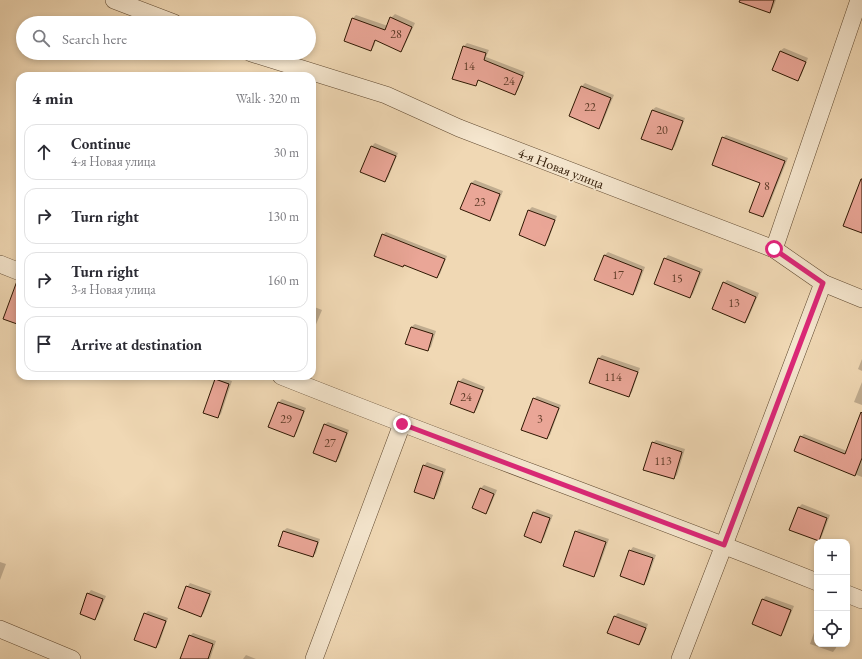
<!DOCTYPE html>
<meta charset="utf-8">
<style>
body{margin:0;font-family:"EB Garamond",serif;background:#f2f2f3;color:#2b2b33}
.controls{position:absolute;right:12px;bottom:12px;display:grid;overflow:hidden;border-radius:8px;box-shadow:0 2px 6px #0003}
.controls button{width:36px;height:36px;display:grid;place-items:center;padding:0;border:0;border-bottom:1px solid #e1e1e2;background:#fff;color:#2b2b33;font:20px sans-serif}
.stop{position:absolute;width:12px;height:12px;margin:-9px;border:3px solid #db2777;border-radius:50%;background:#fff}
.stop.end{background:#db2777;border-color:#fff;box-shadow:0 1px 4px #0008}
.list{margin:0;padding:0;list-style:none}
h2{display:flex;justify-content:space-between;align-items:center;height:52px;margin:0;padding:0 16px;font-size:17px}
h2 small{font-size:13px;font-weight:400;color:#7c7c81}
.list li{display:grid;grid-template-columns:26px 1fr auto;gap:12px;align-items:center;box-sizing:border-box;height:56px;margin:0 8px 8px;padding:0 8px;border:1px solid #e1e1e2;border-radius:12px}
.list b{display:block;font-size:15px;white-space:nowrap}
.list p{margin:0;font-size:13px;white-space:nowrap;color:#7c7c81}
.list em{font-size:13px;font-style:normal;color:#7c7c81}
.icon{flex:none;width:22px;height:22px;fill:none;stroke:currentColor;stroke-width:2;stroke-linecap:round;stroke-linejoin:round}
.map{position:relative;flex:none;width:862px;height:659px;overflow:hidden}
.search{position:absolute;background:#fff;box-shadow:0 2px 6px #0003;left:16px;top:16px;width:300px;height:44px;display:flex;align-items:center;gap:10px;box-sizing:border-box;padding:0 14px;border-radius:22px;color:#7c7c81;font-size:15px}
.panel{position:absolute;background:#fff;box-shadow:0 2px 6px #0003;left:16px;top:72px;width:300px;height:308px;border-radius:12px}
.map>svg:first-child{display:block}
.shadow{fill:#0003}
.building{fill:#eaa697;stroke:#2e1702}
.lines{fill:none;stroke-linecap:round;stroke-linejoin:round}
.street-casing{stroke:#5e472e;stroke-width:18}
.street{stroke:#f5e6ce;stroke-width:17}
.route{stroke:#db2777;stroke-width:5}
.labels{text-anchor:middle;dominant-baseline:central;stroke-width:3.5;stroke-linejoin:round;paint-order:stroke}
.number-label{font-size:12px;fill:#5d3b27}
.street-label{font-size:14px;fill:#2e1702;stroke:#f5e6ce}
</style>
<div class="map">
<svg width="862" height="659" viewBox="0 0 862 659">
<rect width="100%" height="100%" fill="#f0d8b4"/>
<filter id="stains"><feTurbulence type="fractalNoise" baseFrequency=".005" numOctaves="4"/><feColorMatrix values="0 0 0 0 .2 0 0 0 0 .09 0 0 0 0 .02 0 0 0 .5 -.17"/></filter>
<radialGradient id="worn" r=".72"><stop offset=".6" stop-color="#630" stop-opacity="0"/><stop offset="1" stop-color="#630" stop-opacity=".3"/></radialGradient>
<g class="shadow">
<polygon points="749,0 776,0 773,8 770,11"/>
<polygon points="395,14 415,23 404,47 401,51 376,40 374,46 371,50 353,18 356,15 388,26 391,18"/>
<polygon points="467,43 489,50 486,57 525,72 518,90 515,93 479,80 475,85 464,46"/>
<polygon points="784,48 808,58 801,76 798,79 780,51"/>
<polygon points="585,83 614,95 602,124 599,127 582,86"/>
<polygon points="656,107 685,118 675,146 672,149 652,110"/>
<polygon points="726,135 788,158 766,213 763,216 761,182 723,138"/>
<polygon points="375,143 398,153 388,178 385,181 362,171 372,146"/>
<polygon points="475,180 503,191 493,216 490,219 471,183"/>
<polygon points="532,207 557,216 548,241 544,244 520,235 529,210"/>
<polygon points="386,232 447,256 440,274 437,277 383,235"/>
<polygon points="608,252 645,267 636,291 632,294 595,279 605,255"/>
<polygon points="668,255 703,269 693,294 690,297 665,259"/>
<polygon points="727,280 759,293 748,319 745,322 724,283"/>
<polygon points="312,306 322,310 312,334"/>
<polygon points="415,324 436,331 431,347 427,350 411,327"/>
<polygon points="602,355 640,368 632,392 629,396 590,382 599,358"/>
<polygon points="862,359 862,371 858,369"/>
<polygon points="219,377 232,381 221,414 217,417 216,380"/>
<polygon points="463,378 485,387 477,409 474,412 459,382"/>
<polygon points="862,382 862,405 854,402"/>
<polygon points="537,396 561,405 550,435 546,438 534,399"/>
<polygon points="282,399 306,408 297,432 294,436 270,426 279,402"/>
<polygon points="862,418 862,477 795,451 801,437 804,434 847,451"/>
<polygon points="328,422 349,430 339,458 336,461 324,425"/>
<polygon points="656,440 685,449 677,475 674,478 653,443"/>
<polygon points="427,462 446,469 437,495 434,498 424,466"/>
<polygon points="484,485 497,490 489,509 486,512 481,488"/>
<polygon points="802,504 830,515 822,536 819,540 798,508"/>
<polygon points="537,509 553,515 544,538 540,541 525,535 534,512"/>
<polygon points="287,528 320,539 316,553 313,556 283,531"/>
<polygon points="579,529 609,539 597,572 594,575 575,532"/>
<polygon points="633,547 656,555 647,580 644,584 630,551"/>
<polygon points="0,562 6,564 0,580"/>
<polygon points="190,583 212,591 204,613 201,616 187,587"/>
<polygon points="91,590 106,596 98,615 95,618 88,594"/>
<polygon points="766,596 794,606 784,631 781,634 753,624 763,599"/>
<polygon points="148,611 168,618 159,644 155,647 145,614"/>
<polygon points="618,613 648,624 642,641 639,644 615,616"/>
<polygon points="817,624 817,644 837,644 836,648 833,652 810,644"/>
<polygon points="193,633 216,641 210,659 187,659 190,636"/>
<polygon points="246,655 256,659 243,659"/>
</g>
<g class="building">
<polygon points="740,0 774,0 770,13 739,2"/>
<polygon points="390,17 412,27 401,52 375,40 371,51 344,41 352,18 385,30"/>
<polygon points="463,46 486,53 484,60 523,76 515,95 478,80 476,86 452,79"/>
<polygon points="780,51 806,62 798,81 772,70"/>
<polygon points="581,86 611,98 599,129 569,116"/>
<polygon points="652,110 683,121 672,150 641,139"/>
<polygon points="722,137 785,161 763,217 749,212 760,183 712,165"/>
<polygon points="371,146 396,156 385,182 360,172"/>
<polygon points="861,179 862,179 862,233 843,226"/>
<polygon points="471,183 500,194 490,221 460,209"/>
<polygon points="528,210 555,220 545,246 519,235"/>
<polygon points="382,234 445,259 437,278 404,265 403,267 374,256"/>
<polygon points="604,255 642,270 633,295 594,280"/>
<polygon points="664,258 700,272 690,298 654,284"/>
<polygon points="17,281 20,282 20,325 3,319"/>
<polygon points="723,282 756,297 745,323 712,309"/>
<polygon points="411,327 433,334 428,351 405,344"/>
<polygon points="598,358 638,372 629,397 589,383"/>
<polygon points="215,379 229,384 218,418 203,413"/>
<polygon points="458,381 483,390 474,413 450,404"/>
<polygon points="533,398 559,408 547,439 521,430"/>
<polygon points="278,402 304,411 294,437 268,427"/>
<polygon points="861,412 862,413 862,458 855,476 794,451 800,436 845,454"/>
<polygon points="324,424 347,433 336,462 313,453"/>
<polygon points="652,442 682,452 674,479 643,470"/>
<polygon points="423,465 443,472 434,499 414,492"/>
<polygon points="480,488 494,494 486,514 472,508"/>
<polygon points="798,507 827,518 819,541 789,530"/>
<polygon points="533,512 550,518 541,543 524,536"/>
<polygon points="283,531 318,542 313,557 278,546"/>
<polygon points="575,531 606,542 594,577 563,566"/>
<polygon points="629,550 653,558 644,585 620,576"/>
<polygon points="186,586 210,594 201,617 178,608"/>
<polygon points="87,593 103,599 95,620 80,614"/>
<polygon points="762,599 791,610 781,636 752,624"/>
<polygon points="144,613 166,621 156,648 134,640"/>
<polygon points="614,616 646,628 639,645 607,633"/>
<polygon points="189,635 213,644 208,659 180,659"/>
</g>
<g class="lines">
<defs>
<g id="street">
<polyline points="114,0 174,23"/>
<polyline points="251,53 386,95 459,128 774,249 823,283 862,299"/>
<polyline points="774,249 859,0"/>
<polyline points="0,264 20,272"/>
<path d="M281,376c178,71 358,135 536,206"/>
<polyline points="847,594 862,600"/>
<polyline points="0,629 72,659"/>
<polyline points="314,659 402,424"/>
<polyline points="680,659 724,545 823,283"/>
</g>
</defs>
<use href="#street" class="street-casing"/>
<use href="#street" class="street"/>
</g>
<g class="lines">
<polyline class="route" points="402,424 724,545 823,283 774,249"/>
</g>
<g class="labels">
<g class="number-label">
<text x="396" y="34">28</text>
<text x="469" y="66">14</text>
<text x="509" y="81">24</text>
<text x="590" y="107">22</text>
<text x="662" y="130">20</text>
<text x="767" y="186">8</text>
<text x="480" y="202">23</text>
<text x="618" y="275">17</text>
<text x="677" y="278">15</text>
<text x="734" y="303">13</text>
<text x="613" y="377">114</text>
<text x="466" y="397">24</text>
<text x="286" y="419">29</text>
<text x="540" y="419">3</text>
<text x="330" y="443">27</text>
<text x="663" y="461">113</text>
</g>
<g class="street-label">
<text transform="translate(561 168) rotate(21)">4-я Новая улица</text>
</g>
</g>
<rect width="100%" height="100%" filter="url(#stains)"/>
<rect width="100%" height="100%" fill="url(#worn)"/>
</svg>
<div class="controls">
<button>+</button>
<button>−</button>
<button><svg class="icon" aria-label="locate" viewBox="0 0 24 24"><circle cx="12" cy="12" r="6"/><path d="M12 2v4M12 18v4M2 12h4M18 12h4"/></svg></button>
</div>
<div class="stop" style="left:774px;top:249px"></div>
<div class="stop end" style="left:402px;top:424px"></div>
<div class="search"><svg class="icon" aria-label="search" viewBox="0 0 24 24"><circle cx="10" cy="10" r="6"/><path d="M15 15l6 6"/></svg>Search here</div>
<section class="panel">
<h2>4 min<small>Walk · 320 m</small></h2>
<ul class="list">
<li><svg class="icon" aria-label="ahead" viewBox="0 0 24 24"><path d="M12 20V5M6 11l6-6 6 6"/></svg><div><b>Continue</b><p>4-я Новая улица</p></div><em>30 m</em></li>
<li><svg class="icon" aria-label="right" viewBox="0 0 24 24"><path d="M7 20v-9h11M14 6l5 5-5 5"/></svg><div><b>Turn right</b></div><em>130 m</em></li>
<li><svg class="icon" aria-label="right" viewBox="0 0 24 24"><path d="M7 20v-9h11M14 6l5 5-5 5"/></svg><div><b>Turn right</b><p>3-я Новая улица</p></div><em>160 m</em></li>
<li><svg class="icon" aria-label="arrive" viewBox="0 0 24 24"><path d="M6 21V4h12l-3 4 3 4H6"/></svg><div><b>Arrive at destination</b></div></li>
</ul>
</section>
</div>
